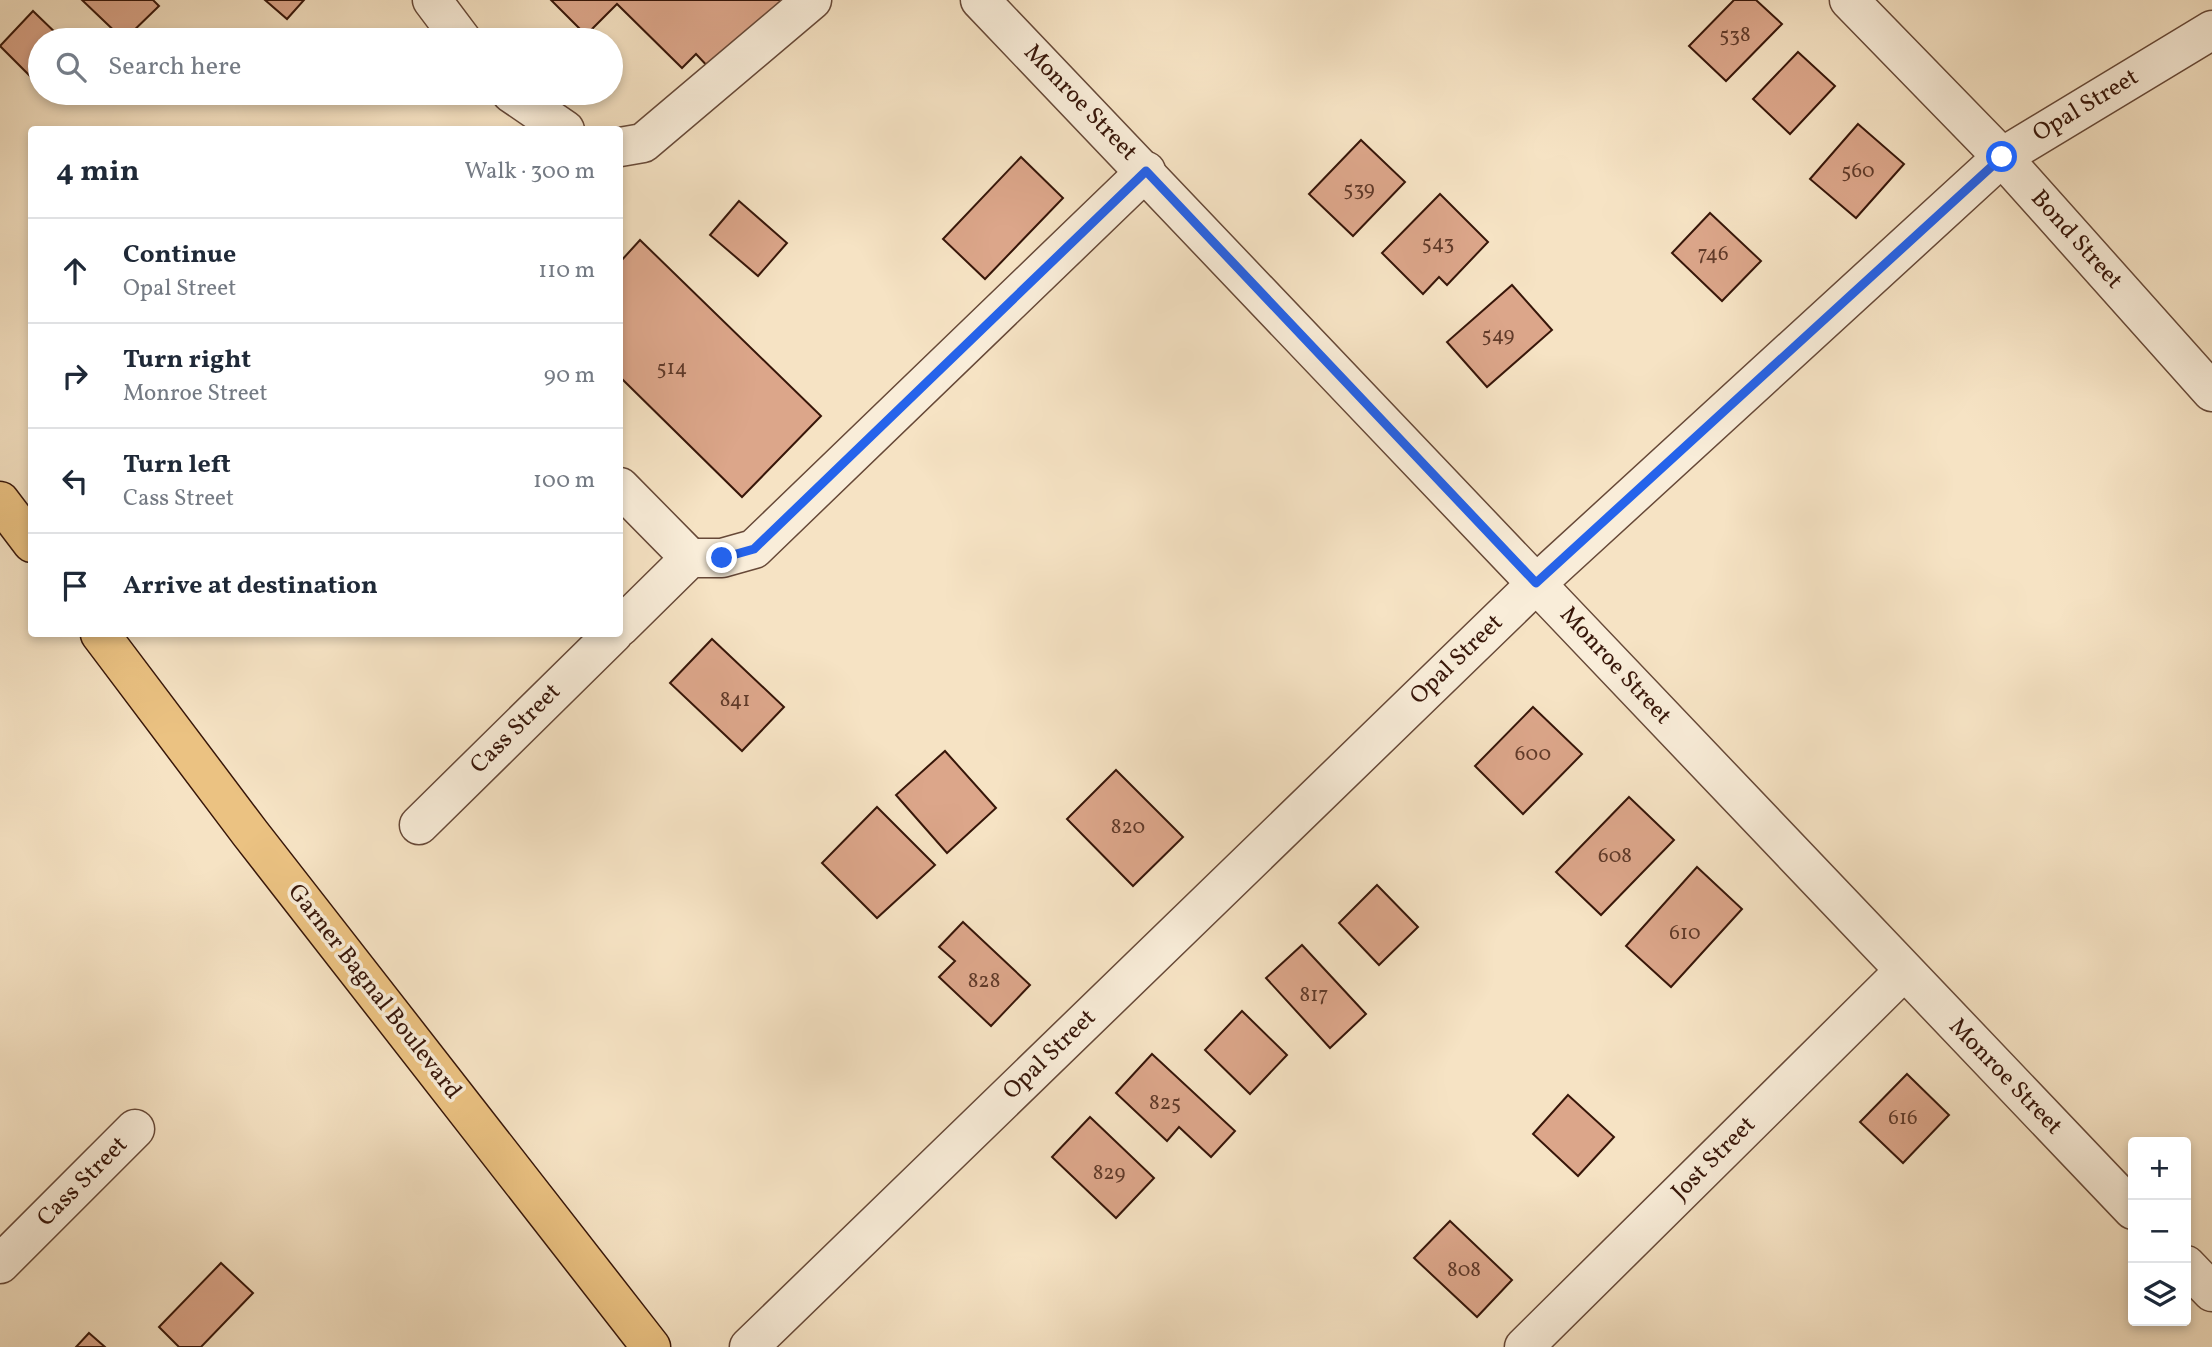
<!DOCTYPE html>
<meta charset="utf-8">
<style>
body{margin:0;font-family:Vollkorn,serif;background:#f2f2f3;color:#1f2937}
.controls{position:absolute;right:21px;bottom:21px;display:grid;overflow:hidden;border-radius:7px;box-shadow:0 4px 10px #0003}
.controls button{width:63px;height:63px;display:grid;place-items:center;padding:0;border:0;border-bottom:2px solid #e0e1e3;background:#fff;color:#1f2937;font:35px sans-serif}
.stop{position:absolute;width:21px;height:21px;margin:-16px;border:5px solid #2563eb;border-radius:50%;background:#fff}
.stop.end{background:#2563eb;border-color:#fff;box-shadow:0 2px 7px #0008}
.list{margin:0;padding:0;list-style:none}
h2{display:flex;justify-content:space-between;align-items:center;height:91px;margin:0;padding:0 28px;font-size:30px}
h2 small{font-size:23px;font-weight:400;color:#747a83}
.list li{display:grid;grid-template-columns:46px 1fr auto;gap:21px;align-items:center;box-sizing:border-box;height:105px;padding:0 28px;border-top:2px solid #e0e1e3}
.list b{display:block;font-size:26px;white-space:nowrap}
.list p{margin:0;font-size:23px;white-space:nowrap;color:#747a83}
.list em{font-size:23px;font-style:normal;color:#747a83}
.icon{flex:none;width:38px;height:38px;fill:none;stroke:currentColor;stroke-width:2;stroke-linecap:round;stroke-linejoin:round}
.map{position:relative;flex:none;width:2212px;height:1347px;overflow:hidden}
.search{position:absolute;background:#fff;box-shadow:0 4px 10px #0003;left:28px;top:28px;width:595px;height:77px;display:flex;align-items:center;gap:18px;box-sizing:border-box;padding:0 24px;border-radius:38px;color:#747a83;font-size:26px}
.panel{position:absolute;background:#fff;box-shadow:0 4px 10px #0003;left:28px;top:126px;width:595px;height:511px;border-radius:7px}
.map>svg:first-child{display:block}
.building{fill:#dca68a;stroke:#371609;stroke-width:2}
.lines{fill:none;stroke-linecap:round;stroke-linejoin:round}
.minor-casing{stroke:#674938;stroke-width:41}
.highway-casing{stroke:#371609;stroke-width:41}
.minor{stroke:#f9edd9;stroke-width:38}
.highway{stroke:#ebc282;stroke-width:38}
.route{stroke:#2563eb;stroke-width:9}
.labels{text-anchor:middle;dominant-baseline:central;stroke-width:7;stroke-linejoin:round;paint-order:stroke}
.number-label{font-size:21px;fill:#603a29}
.street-label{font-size:24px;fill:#371609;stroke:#f9edd9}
</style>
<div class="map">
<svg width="2212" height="1347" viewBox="0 0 2212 1347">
<rect width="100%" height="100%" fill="#f6e3c4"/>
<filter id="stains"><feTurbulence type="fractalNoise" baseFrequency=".00286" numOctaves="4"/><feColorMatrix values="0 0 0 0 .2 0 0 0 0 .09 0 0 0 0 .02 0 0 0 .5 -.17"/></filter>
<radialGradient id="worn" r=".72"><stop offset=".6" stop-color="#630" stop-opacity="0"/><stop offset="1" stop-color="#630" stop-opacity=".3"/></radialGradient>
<g class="building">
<polygon points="82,0 153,0 159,6 124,40"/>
<polygon points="265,0 304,0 287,19"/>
<polygon points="551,0 782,0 712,71 696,54 682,68 617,4 586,35"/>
<polygon points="1734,0 1756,0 1782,24 1726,81 1689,46"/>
<polygon points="33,11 63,40 40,40 40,86 0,46"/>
<polygon points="1798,52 1835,86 1790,134 1753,99"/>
<polygon points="1858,124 1904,164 1856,218 1810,179"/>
<polygon points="1361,140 1405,182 1353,236 1309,194"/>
<polygon points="1021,157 1063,198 985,279 943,239"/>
<polygon points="1440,194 1488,242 1447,285 1439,277 1423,294 1382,253"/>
<polygon points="739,201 787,243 758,276 710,235"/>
<polygon points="1710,213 1761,261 1722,301 1672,253"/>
<polygon points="640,240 821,416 742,497 620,377 620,262"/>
<polygon points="1512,285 1552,330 1487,387 1447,342"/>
<polygon points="712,639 784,707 742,751 670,683"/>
<polygon points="1533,707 1582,754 1523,814 1475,766"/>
<polygon points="945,751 996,808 947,853 896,795"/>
<polygon points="1116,770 1183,837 1133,886 1067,819"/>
<polygon points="1629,797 1674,840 1601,915 1556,872"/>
<polygon points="877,807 935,865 877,918 822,863"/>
<polygon points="1697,867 1742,909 1671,987 1626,946"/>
<polygon points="1377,885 1418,927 1379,965 1339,923"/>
<polygon points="963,922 1030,985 991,1026 939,977 955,961 939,947"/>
<polygon points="1302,945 1366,1014 1330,1048 1266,978"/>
<polygon points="1242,1011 1287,1055 1250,1094 1205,1050"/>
<polygon points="1152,1054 1235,1131 1211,1157 1179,1127 1167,1141 1116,1093"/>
<polygon points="1907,1074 1949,1115 1903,1163 1860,1122"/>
<polygon points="1568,1095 1614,1137 1578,1176 1533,1134"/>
<polygon points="1090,1117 1154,1178 1116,1218 1052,1157"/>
<polygon points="1450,1221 1512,1280 1477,1317 1414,1258"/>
<polygon points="221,1263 253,1293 201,1347 179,1347 159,1327"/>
<polygon points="89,1333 105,1347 76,1347"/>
</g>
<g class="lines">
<defs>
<g id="minor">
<polyline points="432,0 462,40"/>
<polyline points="980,0 2133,1210"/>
<polyline points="1849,0 2002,157 2212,392"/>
<polyline points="511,93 565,130"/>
<polyline points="620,147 643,143 812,0"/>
<polyline points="620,487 690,558"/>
<polyline points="620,627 690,558 722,558 754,549 1146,171"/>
<polyline points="419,825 613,634"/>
<polyline points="0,1264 135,1129"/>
<polyline points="2186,1265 2212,1292"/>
<polyline points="749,1347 1537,583 2002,157 2212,30"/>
<polyline points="1524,1347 1904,971"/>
</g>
<g id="highway">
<polyline points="0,501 32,543"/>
<polyline points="100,634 250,833 651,1347"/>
</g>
</defs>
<use href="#minor" class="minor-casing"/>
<use href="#highway" class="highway-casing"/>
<use href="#minor" class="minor"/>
<use href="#highway" class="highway"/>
</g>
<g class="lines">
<polyline class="route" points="722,558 754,549 1146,171 1536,583 2002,157"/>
</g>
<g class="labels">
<g class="number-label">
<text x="1735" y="35">538</text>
<text x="1858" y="171">560</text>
<text x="1359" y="189">539</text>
<text x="1438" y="243">543</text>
<text x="1713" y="254">746</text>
<text x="1498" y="335">549</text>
<text x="672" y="368">514</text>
<text x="735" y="700">841</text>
<text x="1533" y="754">600</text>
<text x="1128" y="827">820</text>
<text x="1615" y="856">608</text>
<text x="1685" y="933">610</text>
<text x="984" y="981">828</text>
<text x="1314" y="995">817</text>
<text x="1165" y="1103">825</text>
<text x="1903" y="1118">616</text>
<text x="1109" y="1173">829</text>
<text x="1464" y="1270">808</text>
</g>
<g class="street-label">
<text transform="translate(1080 103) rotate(46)">Monroe Street</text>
<text transform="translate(2086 106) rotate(-31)">Opal Street</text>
<text transform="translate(2076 240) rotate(48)">Bond Street</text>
<text transform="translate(1457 660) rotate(-44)">Opal Street</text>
<text transform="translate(1615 666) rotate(47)">Monroe Street</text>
<text transform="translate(516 729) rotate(-45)">Cass Street</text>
<text transform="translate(374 992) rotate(52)">Garner Bagnal Boulevard</text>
<text transform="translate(1050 1055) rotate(-44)">Opal Street</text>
<text transform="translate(2005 1077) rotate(46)">Monroe Street</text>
<text transform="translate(1714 1159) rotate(-45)">Jost Street</text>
<text transform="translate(83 1182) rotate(-45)">Cass Street</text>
</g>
</g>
<rect width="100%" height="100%" filter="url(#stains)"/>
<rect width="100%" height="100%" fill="url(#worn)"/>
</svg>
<div class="controls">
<button>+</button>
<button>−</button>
<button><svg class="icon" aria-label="layers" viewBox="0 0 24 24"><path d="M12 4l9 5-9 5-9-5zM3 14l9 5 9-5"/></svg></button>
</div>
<div class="stop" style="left:2002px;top:157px"></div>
<div class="stop end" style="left:722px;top:558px"></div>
<div class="search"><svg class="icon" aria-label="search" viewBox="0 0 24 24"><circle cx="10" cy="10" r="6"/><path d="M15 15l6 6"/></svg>Search here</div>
<section class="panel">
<h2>4 min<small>Walk · 300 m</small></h2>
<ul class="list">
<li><svg class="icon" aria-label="ahead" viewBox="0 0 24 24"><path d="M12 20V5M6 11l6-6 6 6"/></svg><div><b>Continue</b><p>Opal Street</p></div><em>110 m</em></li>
<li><svg class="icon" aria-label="right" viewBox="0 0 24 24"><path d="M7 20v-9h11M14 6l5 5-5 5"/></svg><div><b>Turn right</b><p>Monroe Street</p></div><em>90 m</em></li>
<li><svg class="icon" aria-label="left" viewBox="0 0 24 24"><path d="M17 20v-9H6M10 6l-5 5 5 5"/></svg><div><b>Turn left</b><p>Cass Street</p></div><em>100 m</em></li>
<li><svg class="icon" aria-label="arrive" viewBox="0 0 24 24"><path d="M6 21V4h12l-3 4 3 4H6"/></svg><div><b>Arrive at destination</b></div></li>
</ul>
</section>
</div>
